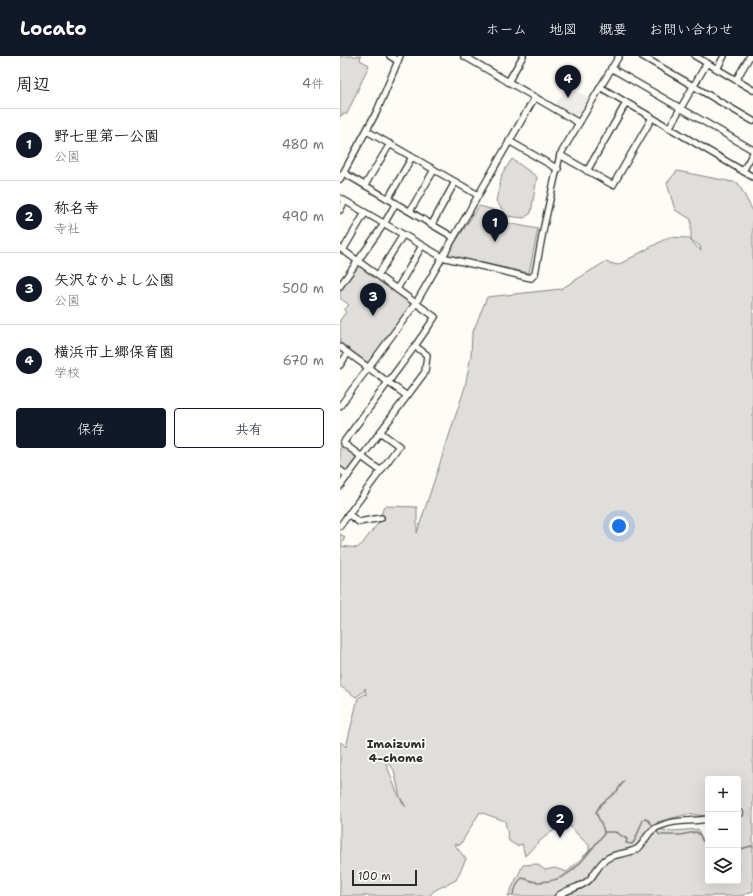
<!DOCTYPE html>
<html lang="ja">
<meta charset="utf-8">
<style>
body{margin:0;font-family:"Shantell Sans","Klee One",sans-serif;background:#f2f2f2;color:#202124}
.controls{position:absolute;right:12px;bottom:12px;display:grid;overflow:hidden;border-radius:4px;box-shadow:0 4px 16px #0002}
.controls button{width:36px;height:36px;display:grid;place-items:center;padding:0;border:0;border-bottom:1px solid #e0e0e0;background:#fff;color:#202124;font:20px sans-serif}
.scale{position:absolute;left:12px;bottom:10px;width:65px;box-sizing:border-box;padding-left:4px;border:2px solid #2b2b2b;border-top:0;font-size:11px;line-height:14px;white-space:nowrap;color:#2b2b2b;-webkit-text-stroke:3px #fdfcf7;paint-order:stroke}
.you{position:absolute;left:279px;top:470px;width:14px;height:14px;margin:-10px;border:3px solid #fff;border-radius:50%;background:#1a73e8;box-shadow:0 0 0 6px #1a73e833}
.badge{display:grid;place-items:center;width:26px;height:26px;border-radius:50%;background:#111827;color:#fff;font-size:13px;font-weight:700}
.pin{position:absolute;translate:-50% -33px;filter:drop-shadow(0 1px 2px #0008)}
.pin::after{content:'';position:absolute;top:21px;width:14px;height:12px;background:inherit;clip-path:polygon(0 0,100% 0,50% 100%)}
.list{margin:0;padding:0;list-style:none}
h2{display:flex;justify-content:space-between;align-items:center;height:52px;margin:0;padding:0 16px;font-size:17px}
h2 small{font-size:13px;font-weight:400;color:#757577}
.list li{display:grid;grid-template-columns:26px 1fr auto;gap:12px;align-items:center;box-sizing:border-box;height:72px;padding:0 16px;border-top:1px solid #e0e0e0}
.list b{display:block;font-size:15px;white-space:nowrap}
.list p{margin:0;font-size:13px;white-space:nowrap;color:#757577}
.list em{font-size:13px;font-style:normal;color:#757577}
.actions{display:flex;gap:8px;padding:12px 16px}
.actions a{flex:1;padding:9px 0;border:1px solid #111827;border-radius:4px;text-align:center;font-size:14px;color:#111827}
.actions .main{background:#111827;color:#fff}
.icon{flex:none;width:22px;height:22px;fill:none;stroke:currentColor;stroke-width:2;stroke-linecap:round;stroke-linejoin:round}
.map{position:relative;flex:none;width:413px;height:840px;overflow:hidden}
header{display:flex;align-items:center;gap:24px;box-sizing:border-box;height:56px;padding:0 20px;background:#111827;color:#fff}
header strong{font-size:19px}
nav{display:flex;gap:22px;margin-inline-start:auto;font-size:14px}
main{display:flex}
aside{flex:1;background:#fff}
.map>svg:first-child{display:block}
.built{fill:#edece8}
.green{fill:#dfdeda;stroke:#858482;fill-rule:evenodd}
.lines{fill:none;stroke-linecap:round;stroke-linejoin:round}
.stream{stroke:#7e7d7b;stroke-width:1.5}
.minor-tunnel{stroke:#d3d2ce;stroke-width:5.5;stroke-dasharray:5.5 3;stroke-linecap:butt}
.minor-casing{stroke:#2b2b2b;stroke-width:8}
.minor{stroke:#fdfcf7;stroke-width:5.5}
.labels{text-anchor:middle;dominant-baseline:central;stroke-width:3.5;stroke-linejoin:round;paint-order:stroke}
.neighbourhood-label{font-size:12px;font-weight:bold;fill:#2b2b2b;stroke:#fdfcf7}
</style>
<header>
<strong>Locato</strong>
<nav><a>ホーム</a><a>地図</a><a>概要</a><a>お問い合わせ</a></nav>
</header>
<main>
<aside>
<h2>周辺<small>4件</small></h2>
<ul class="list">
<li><span class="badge">1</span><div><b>野七里第一公園</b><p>公園</p></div><em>480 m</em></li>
<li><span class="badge">2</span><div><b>称名寺</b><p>寺社</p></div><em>490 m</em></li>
<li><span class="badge">3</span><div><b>矢沢なかよし公園</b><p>公園</p></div><em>500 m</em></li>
<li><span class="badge">4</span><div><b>横浜市上郷保育園</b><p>学校</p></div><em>670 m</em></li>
</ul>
<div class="actions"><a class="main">保存</a><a>共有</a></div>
</aside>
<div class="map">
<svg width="413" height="840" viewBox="0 0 413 840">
<rect width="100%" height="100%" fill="#fdfcf7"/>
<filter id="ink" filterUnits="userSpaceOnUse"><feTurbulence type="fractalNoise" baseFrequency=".025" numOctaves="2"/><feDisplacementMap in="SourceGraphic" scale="8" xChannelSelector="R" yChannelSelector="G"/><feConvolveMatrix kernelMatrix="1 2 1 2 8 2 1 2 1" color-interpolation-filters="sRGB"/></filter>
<g filter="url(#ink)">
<polygon class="built" points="227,29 249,42 238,61 235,61 215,50"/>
<g class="green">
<polygon points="0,0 21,0 20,4 29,9 7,58 2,58 0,61"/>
<polygon points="172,103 197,121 191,157 184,162 167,160 156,145 162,118"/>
<path d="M337,115l61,12 15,28v680l-12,5h-233l15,-31 14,-1 8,6 10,-2 12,4 22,-21v-6l-8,-7 -14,-15c-17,8 -29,19 -42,33l-3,-12 -5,2 -8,-5 -4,-20 -25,-9 -20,33 -6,-1 12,15 -10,21 -21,10 -6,6h-89v-153l1,-1 5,5 12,-49 7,-4 1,1 -1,-7 -1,3 -8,6 -16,-11v-152l5,3 -4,9 16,2 5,-4 17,-22 5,-16 33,1v26l48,-146 6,-32 1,-21 15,-37 74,-8 44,-27 13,3 51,-28 19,1 13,13 -1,-5 -9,-6v-21l-16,-9 -8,-27zM42,699l12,15 6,27 6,10c-12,-14 -15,-36 -24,-52zM368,723h30v102h-30v-37l-6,-3 -4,-12 -25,2 -11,-1 -5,-8 31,-8 18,2 2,3z"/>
<polygon points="139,150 154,154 157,165 198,173 189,217 106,200"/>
<polygon points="20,209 72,247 28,307 0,287 0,264 6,256 4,254 9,249 0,242 0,234 18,210"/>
<polygon points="3,389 19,401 7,417 0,412 0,392"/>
</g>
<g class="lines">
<g class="stream">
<path d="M315,774l5,5h20l16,-3c7,3 6,11 12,16"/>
<polyline points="264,776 275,776 287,783 286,787 292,788 295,784 303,764 305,763 308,764 314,771"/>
<polyline points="398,794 411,790 413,791"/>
<path d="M172,840c4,-6 4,-14 10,-18 6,1 9,4 15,4 35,1 47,-25 67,-48 0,-9 -6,-14 -8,-22l5,-8 16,-13 7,-10"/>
</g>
<polyline class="minor-tunnel" points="400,757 413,759"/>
<defs>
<g id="minor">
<polyline points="50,0 58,5"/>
<polyline points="124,0 239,67"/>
<polyline points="302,0 413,65"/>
<polyline points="355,0 413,34"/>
<polyline points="271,12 413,94"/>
<polyline points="377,13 384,0"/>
<polyline points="396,24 410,0"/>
<polyline points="168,26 183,0"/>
<polyline points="260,31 413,121"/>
<polyline points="329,72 367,7"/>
<polyline points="27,75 138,139"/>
<polyline points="169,85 218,113"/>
<polyline points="220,99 273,129 312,62"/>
<polyline points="247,115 286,47"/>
<polyline points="403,115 413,97"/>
<polyline points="4,117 113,181"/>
<polyline points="0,123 37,55 60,0"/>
<polyline points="25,129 50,88"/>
<polyline points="0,142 102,201 191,222 195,218 204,170 220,99 279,0"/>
<polyline points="48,143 72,101"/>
<polyline points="0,154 5,145"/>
<polyline points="70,155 94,114"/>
<polyline points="92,168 115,126"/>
<polyline points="0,192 95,261 75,290 87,299 85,316 0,430"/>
<polyline points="3,194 25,157"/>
<polyline points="38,219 63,179"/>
<polyline points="0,230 44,168 56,147"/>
<polyline points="57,233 82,190"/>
<polyline points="0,291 67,340"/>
<polyline points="0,309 8,297"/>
<polyline points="0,350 76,247 195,41"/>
<polyline points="0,414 8,420"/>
<polyline points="41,415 3,387 75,290"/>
<polyline points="8,458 19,466 41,462"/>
<polyline points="0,470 59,390 40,376"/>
<polyline points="398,757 400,757"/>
<path d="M218,840c10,-8 24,-8 32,-17 6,-7 10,-17 18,-21 9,-5 20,-4 29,-9 5,-3 7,-9 11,-14 3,-5 9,-8 15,-10 14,-6 30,-3 45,-6"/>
</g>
</defs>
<use href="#minor" class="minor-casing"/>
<use href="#minor" class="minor"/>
</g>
</g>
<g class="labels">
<g class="neighbourhood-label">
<text x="56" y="688">Imaizumi<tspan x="56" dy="14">4-chome</tspan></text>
</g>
</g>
</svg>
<div class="controls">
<button>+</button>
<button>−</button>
<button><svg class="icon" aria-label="layers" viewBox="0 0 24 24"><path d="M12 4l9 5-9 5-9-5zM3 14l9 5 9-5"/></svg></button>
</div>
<div class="scale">100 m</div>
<div class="you"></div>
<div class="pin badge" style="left:155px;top:186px">1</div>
<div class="pin badge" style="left:220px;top:782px">2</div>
<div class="pin badge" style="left:33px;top:260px">3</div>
<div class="pin badge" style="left:228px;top:42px">4</div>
</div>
</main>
